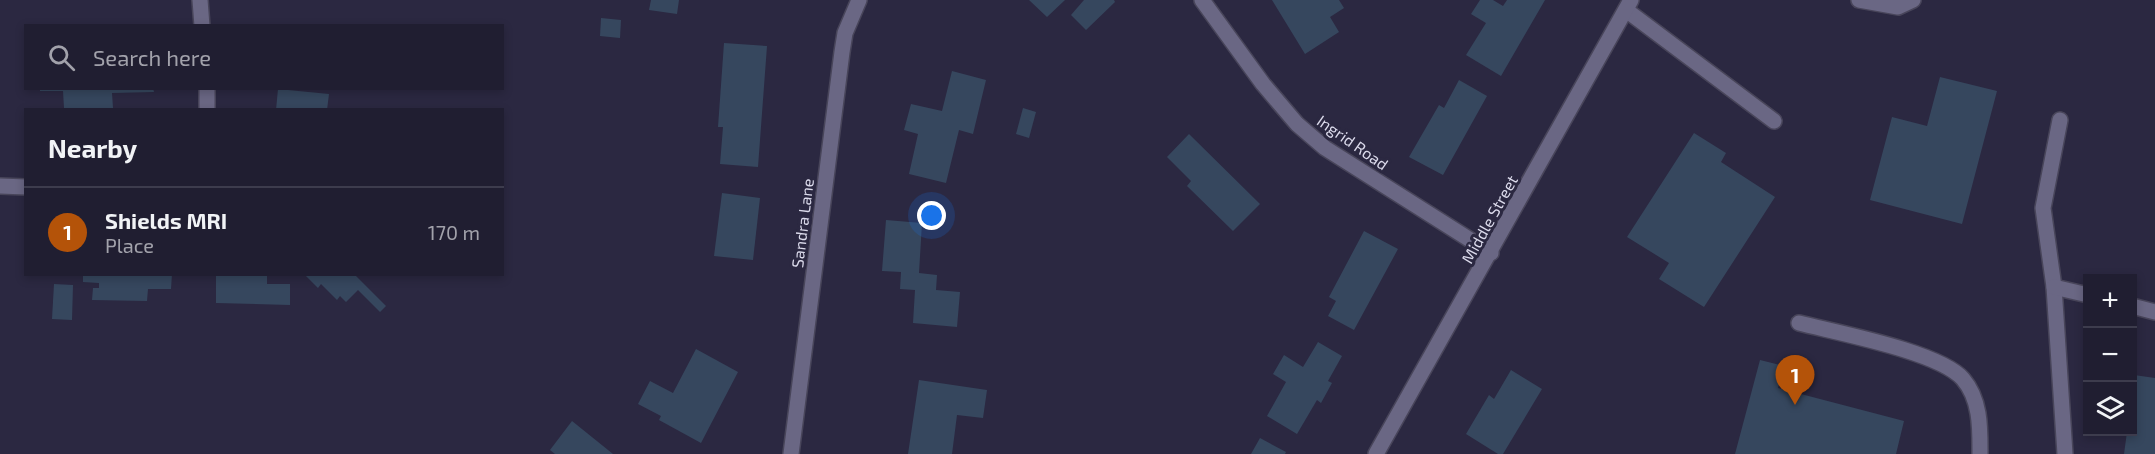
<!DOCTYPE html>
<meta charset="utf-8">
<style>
body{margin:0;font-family:"Exo 2",sans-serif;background:#2d2b3d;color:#f1f3f6}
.controls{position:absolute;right:18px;bottom:18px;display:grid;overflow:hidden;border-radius:0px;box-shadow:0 3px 9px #0003}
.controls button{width:54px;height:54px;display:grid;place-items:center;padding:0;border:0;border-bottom:2px solid #3d3c4d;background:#201e31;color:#f1f3f6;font:30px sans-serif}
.you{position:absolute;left:932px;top:216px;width:21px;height:21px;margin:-15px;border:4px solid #fff;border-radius:50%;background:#1a73e8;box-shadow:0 0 0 9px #1a73e833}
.badge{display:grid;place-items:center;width:39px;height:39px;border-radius:50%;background:#b45309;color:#fff;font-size:20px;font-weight:700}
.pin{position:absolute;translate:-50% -50px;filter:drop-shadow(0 2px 3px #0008)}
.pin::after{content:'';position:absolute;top:32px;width:21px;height:18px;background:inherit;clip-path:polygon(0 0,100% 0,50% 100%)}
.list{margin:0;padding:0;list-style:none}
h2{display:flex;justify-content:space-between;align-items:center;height:78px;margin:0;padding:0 24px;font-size:26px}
h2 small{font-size:20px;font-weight:400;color:#a2a2ab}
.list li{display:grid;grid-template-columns:39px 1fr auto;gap:18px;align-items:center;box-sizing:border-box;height:90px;padding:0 24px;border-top:2px solid #3d3c4d}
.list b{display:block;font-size:22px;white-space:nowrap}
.list p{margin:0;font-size:20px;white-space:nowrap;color:#a2a2ab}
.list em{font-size:20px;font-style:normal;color:#a2a2ab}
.icon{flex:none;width:33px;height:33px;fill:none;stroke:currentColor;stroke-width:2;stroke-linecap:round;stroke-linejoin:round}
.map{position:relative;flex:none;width:2155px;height:454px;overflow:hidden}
.search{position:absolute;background:#201e31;box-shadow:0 3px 9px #0003;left:24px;top:24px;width:480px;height:66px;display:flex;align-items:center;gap:15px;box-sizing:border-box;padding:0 21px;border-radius:0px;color:#a2a2ab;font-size:22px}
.panel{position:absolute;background:#201e31;box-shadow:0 3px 9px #0003;left:24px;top:108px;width:480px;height:168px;border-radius:0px}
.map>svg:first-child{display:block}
.building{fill:#36475e}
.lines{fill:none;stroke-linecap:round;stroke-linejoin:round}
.service-casing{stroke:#48455a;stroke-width:18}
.minor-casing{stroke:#48455a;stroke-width:18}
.secondary-casing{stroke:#48455a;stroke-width:18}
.service{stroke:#6a6784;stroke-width:15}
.minor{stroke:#6a6784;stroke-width:15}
.secondary{stroke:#6a6784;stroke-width:15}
.labels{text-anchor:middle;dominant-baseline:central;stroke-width:6;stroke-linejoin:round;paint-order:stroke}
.street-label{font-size:16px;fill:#dbdaeb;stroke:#2b2841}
</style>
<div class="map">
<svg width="2155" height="454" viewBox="0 0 2155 454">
<rect width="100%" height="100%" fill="#2b2841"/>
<g class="building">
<polygon points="651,0 679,0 677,14 649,10"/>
<polygon points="1029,0 1065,0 1047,17"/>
<polygon points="1084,0 1114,0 1115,2 1086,30 1071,15"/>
<polygon points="1272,0 1339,0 1344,8 1330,17 1339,32 1305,54"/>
<polygon points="1480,0 1493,0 1503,6 1507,0 1545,0 1501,76 1466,55 1486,23 1471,14"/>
<polygon points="601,18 621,20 620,38 600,36"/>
<polygon points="724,43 767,46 758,167 720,164 723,127 718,127"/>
<polygon points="952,71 986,80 973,134 959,130 946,183 909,174 918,134 904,130 911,104 942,111"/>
<polygon points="1940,77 1997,91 1962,224 1870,200 1892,117 1927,126"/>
<polygon points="1459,80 1487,96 1443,175 1409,157 1439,105 1444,108"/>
<polygon points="40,88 153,88 154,92 112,93 113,108 64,108 63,91 40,91"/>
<polygon points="278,89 329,94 327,110 276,110"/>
<polygon points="1023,108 1036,112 1029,138 1016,134"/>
<polygon points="1694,133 1726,153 1721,162 1775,197 1704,307 1659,279 1669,263 1627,237"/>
<polygon points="1189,134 1260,204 1233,231 1187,186 1191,181 1167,157"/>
<polygon points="722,193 760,198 753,260 714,256"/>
<polygon points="886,220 922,223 919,273 937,275 936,290 960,292 957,327 913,323 915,290 900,289 901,272 882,271"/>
<polygon points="1364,231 1398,249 1354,330 1328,316 1336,301 1329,297"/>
<polygon points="83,274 172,274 171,289 148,289 147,301 92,300 93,288 99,288 99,283 83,282"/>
<polygon points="216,274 267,274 267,284 290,284 290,305 216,303"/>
<polygon points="304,274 354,274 386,306 380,312 358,290 346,302 340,296 337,300 321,284 318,288"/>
<polygon points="54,284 73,285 72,320 52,319"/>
<polygon points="1318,342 1342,356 1328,381 1332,383 1321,403 1317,400 1297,434 1267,416 1286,382 1273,374 1284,355 1303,367"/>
<polygon points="696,349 738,372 701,443 659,420 661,416 638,404 650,381 673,393"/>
<polygon points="1760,360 1784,366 1778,388 1904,421 1896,454 1735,454"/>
<polygon points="1511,370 1542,389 1503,454 1498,454 1466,434 1489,395 1494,399"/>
<polygon points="2134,375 2155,378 2155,454 2124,454 2127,432 2132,432"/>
<polygon points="919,380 987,390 983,418 957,415 952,454 908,454"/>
<polygon points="572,421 613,454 555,454 550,450"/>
<polygon points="1260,438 1286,452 1285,454 1251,454"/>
</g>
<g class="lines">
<defs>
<g id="service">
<polyline points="1859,0 1898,7 1913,0"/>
<polyline points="1626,10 1774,121"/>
<polyline points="2060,120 2043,208 2054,287 2065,454"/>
<polyline points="2054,287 2088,295"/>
<polyline points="2132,306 2155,312"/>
<path d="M1799,323c39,10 141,29 164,56 18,21 17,50 17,75"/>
</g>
<g id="minor">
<polyline points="200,0 202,26"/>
<polyline points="1202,0 1263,84 1297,124 1325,148 1491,253"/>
<polyline points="207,110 207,88"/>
<polyline points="0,186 26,187"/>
<polyline points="791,454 842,52 845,33 859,0"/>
</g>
<polyline id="secondary" points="1376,454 1631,0"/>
</defs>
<use href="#service" class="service-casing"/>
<use href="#minor" class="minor-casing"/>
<use href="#secondary" class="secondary-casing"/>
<use href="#service" class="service"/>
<use href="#minor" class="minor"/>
<use href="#secondary" class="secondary"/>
</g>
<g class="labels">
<g class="street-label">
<text transform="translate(1353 142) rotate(35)">Ingrid Road</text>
<text transform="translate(1489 219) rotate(-61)">Middle Street</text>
<text transform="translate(802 223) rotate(-83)">Sandra Lane</text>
</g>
</g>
</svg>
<div class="controls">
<button>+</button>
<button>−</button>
<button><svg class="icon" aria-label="layers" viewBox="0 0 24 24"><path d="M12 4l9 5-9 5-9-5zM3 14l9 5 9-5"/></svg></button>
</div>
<div class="you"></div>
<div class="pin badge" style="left:1795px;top:405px">1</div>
<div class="search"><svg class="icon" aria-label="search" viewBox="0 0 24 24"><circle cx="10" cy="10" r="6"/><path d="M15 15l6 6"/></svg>Search here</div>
<section class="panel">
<h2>Nearby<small></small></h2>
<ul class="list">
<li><span class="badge">1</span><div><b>Shields MRI</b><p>Place</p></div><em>170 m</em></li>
</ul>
</section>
</div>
